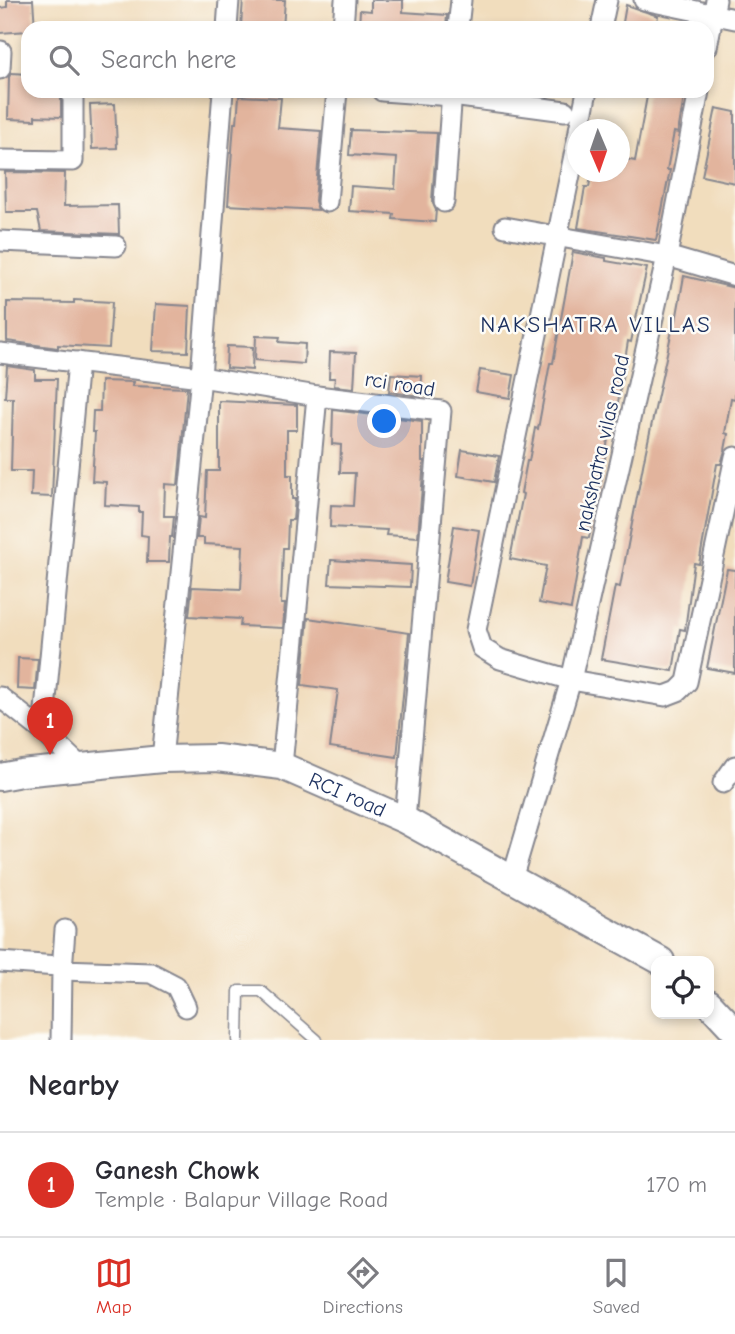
<!DOCTYPE html>
<meta charset="utf-8">
<style>
body{margin:0;font-family:"Comic Neue",sans-serif;background:#f2f2f3;color:#2b2b33}
.controls{position:absolute;right:21px;bottom:21px;display:grid;overflow:hidden;border-radius:14px;box-shadow:0 4px 10px #0003}
.controls button{width:63px;height:63px;display:grid;place-items:center;padding:0;border:0;border-bottom:2px solid #e1e1e2;background:#fff;color:#2b2b33;font:35px sans-serif}
.compass{position:absolute;left:567px;top:119px;width:63px;height:63px;border-radius:50%;background:#fff;box-shadow:0 4px 10px #0003;rotate:178deg}
.you{position:absolute;left:385px;top:422px;width:24px;height:24px;margin:-18px;border:5px solid #fff;border-radius:50%;background:#1a73e8;box-shadow:0 0 0 10px #1a73e833}
.badge{display:grid;place-items:center;width:46px;height:46px;border-radius:50%;background:#d93025;color:#fff;font-size:23px;font-weight:700}
.pin{position:absolute;translate:-50% -58px;filter:drop-shadow(0 2px 4px #0008)}
.pin::after{content:'';position:absolute;top:37px;width:24px;height:21px;background:inherit;clip-path:polygon(0 0,100% 0,50% 100%)}
.list{margin:0;padding:0;list-style:none}
h2{display:flex;justify-content:space-between;align-items:center;height:91px;margin:0;padding:0 28px;font-size:30px}
h2 small{font-size:23px;font-weight:400;color:#7c7c81}
.list li{display:grid;grid-template-columns:46px 1fr auto;gap:21px;align-items:center;box-sizing:border-box;height:105px;padding:0 28px;border-top:2px solid #e1e1e2}
.list b{display:block;font-size:26px;white-space:nowrap}
.list p{margin:0;font-size:23px;white-space:nowrap;color:#7c7c81}
.list em{font-size:23px;font-style:normal;color:#7c7c81}
.icon{flex:none;width:38px;height:38px;fill:none;stroke:currentColor;stroke-width:2;stroke-linecap:round;stroke-linejoin:round}
.map{position:relative;flex:none;width:735px;height:1040px;overflow:hidden}
.search{position:absolute;background:#fff;box-shadow:0 4px 10px #0003;left:21px;right:21px;top:21px;height:77px;display:flex;align-items:center;gap:18px;box-sizing:border-box;padding:0 24px;border-radius:21px;color:#7c7c81;font-size:26px}
.sheet{height:196px;background:#fff}
nav{display:flex;justify-content:space-around;align-items:center;box-sizing:border-box;height:98px;border-top:2px solid #e1e1e2;background:#fff;font-size:19px;color:#7c7c81}
nav a{display:grid;justify-items:center;gap:4px}
nav .on{color:#d93025}
.map>svg:first-child{display:block}
.building{fill:#e2b49d}
.lines{fill:none;stroke-linecap:round;stroke-linejoin:round}
.lane-casing{stroke:#86868e;stroke-width:13}
.street-casing{stroke:#86868e;stroke-width:23}
.secondary-casing{stroke:#86868e;stroke-width:30}
.lane{stroke:#fff;stroke-width:10}
.street{stroke:#fff;stroke-width:19}
.secondary{stroke:#fff;stroke-width:26}
.labels{text-anchor:middle;dominant-baseline:central;stroke-width:5;stroke-linejoin:round;paint-order:stroke}
.street-label{font-size:21px;fill:#1b2f5e;stroke:#fdfcf7}
.neighbourhood-label{font-size:23px;letter-spacing:2px;fill:#1b2f5e;stroke:#fdfcf7}
</style>
<div class="map">
<svg width="735" height="1040" viewBox="0 0 735 1040">
<rect width="100%" height="100%" fill="#fdfcf7"/>
<filter id="ink" filterUnits="userSpaceOnUse"><feTurbulence type="fractalNoise" baseFrequency=".0143" numOctaves="2"/><feDisplacementMap in="SourceGraphic" scale="14" xChannelSelector="R" yChannelSelector="G"/><feConvolveMatrix kernelMatrix="1 2 1 2 8 2 1 2 1" color-interpolation-filters="sRGB"/></filter>
<filter id="wash" filterUnits="userSpaceOnUse"><feTurbulence type="fractalNoise" baseFrequency=".00686" numOctaves="4" result="noise"/><feDisplacementMap in="SourceGraphic" scale="28" xChannelSelector="R" yChannelSelector="G"/><feGaussianBlur stdDeviation="1.57" result="paint"/><feColorMatrix in="noise" values="0 0 0 0 0 0 0 0 0 0 0 0 0 0 0 0 0 1.4 0 .05"/><feComposite in="paint" operator="in"/></filter>
<g filter="url(#wash)">
<rect width="100%" height="100%" fill="#f1ddbd"/>
<g id="blocks">
<g class="building">
<polygon points="7,0 33,0 35,28 28,28 28,31 0,33 0,8 7,7"/>
<polygon points="243,0 285,0 283,28 241,26"/>
<polygon points="371,0 403,0 403,12 447,15 446,28 359,28 360,10 371,11"/>
<polygon points="626,5 658,16 656,28 622,28"/>
<polygon points="11,73 28,74 28,91 61,91 61,117 35,116 35,120 8,119 9,77"/>
<polygon points="648,91 685,91 678,133 674,132 667,170 670,170 656,240 578,228 585,187 589,187 592,172 620,172 620,158 635,161"/>
<polygon points="239,96 281,98 278,128 321,131 315,201 318,210 228,205 234,123 237,123"/>
<polygon points="115,104 117,148 92,149 90,105"/>
<polygon points="716,108 735,112 735,183 702,176"/>
<polygon points="351,130 437,133 432,201 436,210 435,222 393,219 394,214 349,211 351,186 395,189 397,158 349,155"/>
<polygon points="5,172 65,173 64,206 118,205 119,234 41,231 37,212 6,212"/>
<polygon points="573,252 606,258 606,261 647,268 631,342 628,341 617,409 613,408 597,507 595,507 589,538 583,537 571,609 539,603 546,566 510,559 523,494 521,493 527,461 529,461 535,428 538,429 550,363 553,363"/>
<polygon points="684,276 735,288 735,399 731,398 725,433 728,434 725,450 721,464 717,464 699,564 694,563 685,630 680,629 673,671 601,659 615,586 620,587 645,455 674,321 676,321"/>
<polygon points="74,300 112,302 109,348 58,345 58,348 7,341 7,302 74,303"/>
<polygon points="156,304 190,306 188,352 153,351"/>
<polygon points="256,336 280,337 279,342 305,344 304,364 255,360"/>
<polygon points="227,346 253,347 252,370 226,368"/>
<polygon points="330,352 356,353 354,388 334,386 335,378 329,378"/>
<polygon points="7,366 35,370 35,379 57,379 52,497 31,496 32,471 11,471 13,398 5,398"/>
<polygon points="480,370 514,375 510,398 476,392"/>
<polygon points="391,374 422,376 421,396 389,392"/>
<polygon points="101,381 133,382 132,386 187,388 178,485 165,484 164,516 174,516 172,537 170,537 169,562 147,562 148,536 141,535 142,512 139,512 139,507 105,505 106,482 92,481 95,432 92,432 93,411 100,411"/>
<polygon points="219,401 297,405 297,430 287,430 287,475 292,475 292,499 295,499 293,520 288,520 287,548 283,548 281,604 285,604 283,628 240,626 241,619 189,616 192,587 241,589 243,546 204,544 204,538 197,538 199,517 205,518 207,471 219,471"/>
<polygon points="333,410 422,421 422,461 424,461 418,537 386,535 387,530 330,527 331,505 353,506 355,473 340,473 341,445 332,444"/>
<polygon points="462,450 499,456 494,482 458,476"/>
<polygon points="454,526 479,530 470,586 445,582"/>
<polygon points="331,560 411,565 410,587 329,584"/>
<polygon points="727,569 735,570 735,673 707,668"/>
<polygon points="308,618 409,633 397,757 330,747 338,690 302,685"/>
<polygon points="18,658 38,659 35,690 17,689"/>
</g>
</g>
</g>
<g filter="url(#ink)">
<use href="#blocks" fill-opacity="0" stroke="#86868e" stroke-width="2"/>
<g class="lines">
<defs>
<polyline id="lane" points="238,1040 239,991 261,991 317,1040"/>
<g id="street">
<polyline points="644,0 735,19"/>
<polyline points="227,28 229,0"/>
<polyline points="343,28 345,0"/>
<polyline points="458,28 461,0"/>
<polyline points="601,28 607,0"/>
<polyline points="707,47 716,0"/>
<polyline points="0,69 1,51"/>
<polyline points="382,91 452,96 565,111"/>
<polyline points="579,130 587,91"/>
<polyline points="578,136 476,630 482,648 500,659 571,680 665,696 678,691 687,682 735,457"/>
<polyline points="0,160 73,161 73,91"/>
<polyline points="327,202 337,91"/>
<polyline points="444,202 452,91"/>
<polyline points="505,227 667,256 735,276"/>
<polyline points="0,241 116,246"/>
<polyline points="0,353 201,377 317,396"/>
<polyline points="0,697 43,731 82,768"/>
<polyline points="43,731 78,362"/>
<polyline points="162,759 201,377 223,91"/>
<polyline points="282,766 317,396 441,411 405,820"/>
<polyline points="723,783 735,766"/>
<polyline points="512,879 571,680 667,256 699,91"/>
<polyline points="65,930 62,970 151,973 176,986 186,1007"/>
<polyline points="0,962 58,966 62,970 61,1040"/>
</g>
<g id="secondary">
<path id="s1" d="M0,777l21,-4 141,-14 55,-1 65,8 123,54 256,141"/>
<polyline points="709,1003 735,1031"/>
</g>
</defs>
<use href="#lane" class="lane-casing"/>
<use href="#street" class="street-casing"/>
<use href="#secondary" class="secondary-casing"/>
<use href="#lane" class="lane"/>
<use href="#street" class="street"/>
<use href="#secondary" class="secondary"/>
</g>
</g>
<g class="labels">
<g class="street-label">
<text transform="translate(400 384) rotate(9)">rci road</text>
<text transform="translate(602 443) rotate(-77)">nakshatra vilas road</text>
<text stroke="none"><textPath href="#s1" startOffset="355">RCI road</textPath></text>
</g>
<g class="neighbourhood-label">
<text x="596" y="324">NAKSHATRA VILLAS</text>
</g>
</g>
</svg>
<div class="controls">
<button><svg class="icon" aria-label="locate" viewBox="0 0 24 24"><circle cx="12" cy="12" r="6"/><path d="M12 2v4M12 18v4M2 12h4M18 12h4"/></svg></button>
</div>
<svg class="compass" viewBox="-18 -18 36 36"><path d="M0-13l5 13h-10z" fill="#e53935"/><path d="M0 13l5-13h-10z" fill="#7c7c81"/></svg>
<div class="you"></div>
<div class="pin badge" style="left:50px;top:755px">1</div>
<div class="search"><svg class="icon" aria-label="search" viewBox="0 0 24 24"><circle cx="10" cy="10" r="6"/><path d="M15 15l6 6"/></svg>Search here</div>
</div>
<section class="sheet">
<h2>Nearby<small></small></h2>
<ul class="list">
<li><span class="badge">1</span><div><b>Ganesh Chowk</b><p>Temple · Balapur Village Road</p></div><em>170 m</em></li>
</ul>
</section>
<nav>
<a class="on"><svg class="icon" aria-label="map" viewBox="0 0 24 24"><path d="M3 6l6-2 6 2 6-2v14l-6 2-6-2-6 2zM9 4v14M15 6v14"/></svg>Map</a>
<a><svg class="icon" aria-label="directions" viewBox="0 0 24 24"><path d="M12 3l9 9-9 9-9-9zM9 14v-3h6M13 9l2 2-2 2"/></svg>Directions</a>
<a><svg class="icon" aria-label="saved" viewBox="0 0 24 24"><path d="M7 4h10v16l-5-4-5 4z"/></svg>Saved</a>
</nav>
